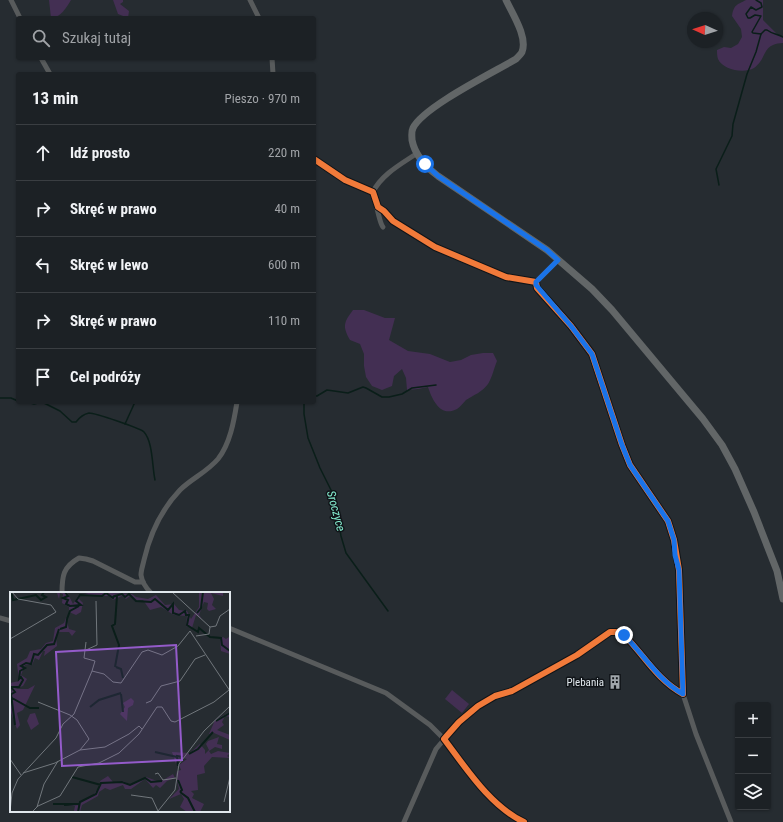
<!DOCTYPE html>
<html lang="pl">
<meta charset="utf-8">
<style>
body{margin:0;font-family:"Roboto Condensed",sans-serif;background:#25292d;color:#f1f3f6}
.controls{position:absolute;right:12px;bottom:12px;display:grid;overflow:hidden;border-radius:4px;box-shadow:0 1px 3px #0004}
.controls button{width:36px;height:36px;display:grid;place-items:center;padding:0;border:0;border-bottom:1px solid #3a3e42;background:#1c2125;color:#f1f3f6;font:20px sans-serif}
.compass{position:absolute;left:687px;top:12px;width:36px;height:36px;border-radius:50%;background:#1c2125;box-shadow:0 1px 3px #0004;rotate:273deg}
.stop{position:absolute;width:12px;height:12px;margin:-9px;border:3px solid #1a73e8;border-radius:50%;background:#fff}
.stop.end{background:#1a73e8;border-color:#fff;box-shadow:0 1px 4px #0008}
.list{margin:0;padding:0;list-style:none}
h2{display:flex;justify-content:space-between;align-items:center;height:52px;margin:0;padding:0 16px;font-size:17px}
h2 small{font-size:13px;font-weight:400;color:#a0a3a7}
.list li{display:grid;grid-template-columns:26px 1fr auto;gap:12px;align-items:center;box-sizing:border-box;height:56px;padding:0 16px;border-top:1px solid #3a3e42}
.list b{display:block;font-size:15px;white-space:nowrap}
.list em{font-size:13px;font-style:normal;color:#a0a3a7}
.icon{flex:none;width:22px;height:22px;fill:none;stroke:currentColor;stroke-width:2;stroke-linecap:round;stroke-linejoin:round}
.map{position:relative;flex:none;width:783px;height:822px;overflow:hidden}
.search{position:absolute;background:#1c2125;box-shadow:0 1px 3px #0004;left:16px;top:16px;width:300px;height:44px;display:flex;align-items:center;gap:10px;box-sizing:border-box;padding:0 14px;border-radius:4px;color:#a0a3a7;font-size:15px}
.panel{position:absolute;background:#1c2125;box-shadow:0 1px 3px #0004;left:16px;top:72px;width:300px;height:332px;border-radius:4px}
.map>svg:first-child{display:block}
.green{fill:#432f53}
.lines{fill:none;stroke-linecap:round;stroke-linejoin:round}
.stream{stroke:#0a1e19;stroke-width:1.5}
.street{stroke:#585b5c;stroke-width:5}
.secondary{stroke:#626667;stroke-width:7}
.cycleway-casing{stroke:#101418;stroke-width:8}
.cycleway{stroke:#f17a3a;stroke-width:6}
.route{stroke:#1a73e8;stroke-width:5}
.labels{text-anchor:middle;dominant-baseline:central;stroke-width:3;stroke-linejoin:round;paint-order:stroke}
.poi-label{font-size:11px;fill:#e1e8ed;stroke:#101418;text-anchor:end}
.water-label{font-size:12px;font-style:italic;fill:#85edd0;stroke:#101418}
.inset-river{fill:none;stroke:#0a1e19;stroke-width:2}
.inset-road{fill:none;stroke:#71777c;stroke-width:1}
.view{fill:#945bca;fill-opacity:0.15;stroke:#945bca;stroke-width:2}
.inset-edge{fill:none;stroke:#e1e8ed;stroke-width:2}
</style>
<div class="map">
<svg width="783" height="822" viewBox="0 0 783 822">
<rect width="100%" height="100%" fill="#262c31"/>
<g class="green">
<path d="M49,0h22c-4,7 -11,18 -20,18z"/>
<polygon points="102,0 123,0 123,2 120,4 129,11 128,18 118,14 113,0"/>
<path d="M746,0h17v20l15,15 5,2v6c-22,1 -15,15 -29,25 -10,6 -31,2 -36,-9 -1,-3 -1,-6 -1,-9l7,-3 7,1 7,-4 4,-7 -1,-8 -9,-13c2,-12 5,-11 14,-16z"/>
<path d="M353,310h11l21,8h10l-6,22 19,11 22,3 20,8 11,-2 10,-5 12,-2h10l4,8c-3,7 -5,17 -9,23 -6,8 -14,11 -22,16 -3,3 -6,7 -9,9 -17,9 -25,-10 -29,-22l-10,2 -11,1 -1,-12 -4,-9 -8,7 -2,10 -10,4 -10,-4 -6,-9 -2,-11v-12l-4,-10 -10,-4c-8,-14 -6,-18 3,-30z"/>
<polygon points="452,690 469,704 462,713 445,699"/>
</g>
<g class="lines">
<g class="stream">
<path d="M756,0l5,3 1,4 -6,3 -5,-3 -5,7 2,4h2l5,-3 6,1 -9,16 1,1 8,1 4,-4h2c5,4 11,4 16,7"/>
<polyline points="719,185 716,169 732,136 733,124 747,74 756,52 761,34"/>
<polyline points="314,396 317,396 327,390 348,393 363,387 366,388 382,397 389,397 402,394 412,388 436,385"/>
<polyline points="0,398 11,398 18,401"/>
<polyline points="27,402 34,404 42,402"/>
<path d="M42,402l18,9 12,11h4c3,-4 8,-8 13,-9 6,0 51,15 55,19 9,10 8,34 11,48"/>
<polyline points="304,402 304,414 308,438 320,468 331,490 336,509 341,536 346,553 388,611"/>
<polyline points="125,424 135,402"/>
</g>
<g class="street">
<polyline points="11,0 20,18"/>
<polyline points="250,0 259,18"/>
<polyline points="41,58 50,74"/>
<polyline points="272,58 273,74"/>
<polyline points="314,159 345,180 373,192"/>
<path d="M383,227c-4,-4 -7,-27 -10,-35 8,-17 28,-28 43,-38"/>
<polyline points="558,260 536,282 536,285 571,326 592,354 622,445 630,465 668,521 674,540 679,570 683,694 696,734 731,822"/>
<path d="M62,593c0,-17 1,-26 17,-35l7,1 7,2 42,21h8"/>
<path d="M151,593c-5,-5 -9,-11 -10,-18 0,-5 2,-10 3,-15 6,-26 17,-50 36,-70 11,-11 27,-18 38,-31 12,-15 16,-38 19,-57"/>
<polyline points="0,618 11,621"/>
<polyline points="229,628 386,693 430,725 444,739 484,791 498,804 524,822"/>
<path d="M404,822l32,-73 23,-27 19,-16 17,-10 17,-5 65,-36 33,-23h6l8,3c20,20 33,45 59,59"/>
</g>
<path class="secondary" d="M506,0c6,13 22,37 16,52 -1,2 -4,5 -6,7 -22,13 -93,48 -103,69 -2,4 -1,8 -1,12 3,16 14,27 26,36l109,74 45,39 20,21 91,109 19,26 13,24 19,43 23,59 6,28"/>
<defs>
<path id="cycleway" d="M314,159l31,21 28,12 5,15 6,4 9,10 42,26 71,30 30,5 1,6 34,38 21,28 30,91 8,20 38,56 6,19 5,30 4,124c-26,-14 -39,-39 -59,-59l-8,-3h-6l-33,23 -65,36 -17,5 -17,10 -19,16 -15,17c22,29 46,67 80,83"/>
</defs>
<use href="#cycleway" class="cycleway-casing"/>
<use href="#cycleway" class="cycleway"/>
</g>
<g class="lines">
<path class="route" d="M425,164l13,12 109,74 11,10 -22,22v3l35,41 21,28 30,91 8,20 38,56 6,19 1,15 4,15 4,124c-25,-14 -39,-39 -59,-59"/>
</g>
<defs>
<symbol id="building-bare" viewBox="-9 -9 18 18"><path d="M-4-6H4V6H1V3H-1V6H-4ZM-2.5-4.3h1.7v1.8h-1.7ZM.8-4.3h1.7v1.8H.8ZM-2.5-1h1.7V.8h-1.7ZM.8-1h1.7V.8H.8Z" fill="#a0a6ab" stroke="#101418" stroke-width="2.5" paint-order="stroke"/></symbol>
</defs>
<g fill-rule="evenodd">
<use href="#building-bare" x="605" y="672" width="20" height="20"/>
</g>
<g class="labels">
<g class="poi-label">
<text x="604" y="682">Plebania</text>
</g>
<g class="water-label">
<text transform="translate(336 511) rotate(75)">Sroczyce</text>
</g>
</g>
<g transform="translate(10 592)">
<rect width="220" height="220" fill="#262c31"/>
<path d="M40,0h17l6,12 5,-8 14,-4 40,2 4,3 12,2 8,-4 9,10 9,-1 5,6 8,1 4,8 8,-12v-15h24v4l-12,-3 3,6 -2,6 4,4 -7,2 -2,-2 1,-6 -4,-1 -5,13 3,4 -6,-4 -4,13 -6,-2 1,-10 -13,-1 -13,-8 -11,3 -7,-10 -8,1 -5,-5 -4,3 -4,-3 -9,4 -4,-4h-29l-1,3 4,4 -2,9 -5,3 -7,-3v-5l-7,-4 1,-9 -3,-1 -1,6 -2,-6zM56,26l3,11 7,2 -4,5 -3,-4h-10l-3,4 1,10 -13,10 1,-5h-2l-4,9 -4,-2 -3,7h-7l-4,10 6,4 -4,7 -8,3h13l7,-4 -12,25 -6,3 3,12 -3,4 -7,-19 2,-10h-2l2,-11 -2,-6 9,-2 -2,-17 10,-6 3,-7 11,-2 5,-6 7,-2 2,-13 9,-5zM213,45l3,2 3,-2 1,17 -9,-3 -1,-12zM121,106l3,3 -1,4 -5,3 -1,13 -7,-7 5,-7 -2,-4zM220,120v5l-5,-1 -3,6 2,3 -7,5 13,5v5l-16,-7 -5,1 6,-14zM25,121l4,11 -8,6 -4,-9 3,-7zM209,145l-2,7 5,1v4l-7,-2 -6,4 2,3 7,-3 12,2 -3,3 3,2 -18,-1 -8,9 1,7 -8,2 1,15 -7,1 3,3 -2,4 12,6 -4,8h-13l-7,-5 4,-8 -3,-5 -12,5 10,-10 -3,-14 1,-4 4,-1 -2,-5 8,-6 -8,-2 -3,7 -4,-12 18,1 10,-9 5,6v4l4,-4 -3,-6 2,-3zM163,182l2,4 -8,3 -7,7 -4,-3 -3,3 -8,-9 -14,10h-6l-2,-4 -13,5 -5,-2 -6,4 -1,4 -16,9 -2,7 -6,-1 1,-5 -7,-1 9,-2 2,5 1,-5 13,-8 8,-10 -1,-4 8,-5 5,6 10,-1 8,4 15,-8 14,5z" fill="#432f53"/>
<path class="inset-river" d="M55,0l3,4 -5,2 5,2 -2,4 4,2 11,-1 -5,-4 4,-6 22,1 4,-3 7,5 1,-2 8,-2 3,3 4,-3 7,7 15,1 4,-3 13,11 5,-6v9l6,2 6,-4 1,4h3l-2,10 11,7 1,-4 11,9 11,1 1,7 8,6M0,2l2,1 1,5 23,-5 5,5 5,-3 -4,-2 2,-3M187,21l4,-5 2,-16M57,27l3,-8 9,-5M50,37l6,-2 1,-8M105,75l4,-22 -7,-19 3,-2 2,-28M106,75l5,2 2,9M1,102l4,31M111,102l2,18M0,103l5,-3 -4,-5h8l4,-7 -2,-3 -2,2 1,-8 5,-3 -4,-2 5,-3 5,1 3,-10 4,1 9,-10 7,-1 5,-15M2,106l18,10h9M80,115l9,-7 22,-7M206,129l14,-8M145,160l22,5M179,162l9,-5 15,-17M168,174l-1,-10 6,1M62,185l29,8M168,188l4,10 -2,2M170,200l8,6 7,14M43,212h26M54,213l14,-1M68,220l2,-10 16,-8 5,-11 21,-1 8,3 15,-7 6,4 11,-1"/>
<path class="inset-road" d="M162,0l38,35 6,-1 4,-10 10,-7M186,44l13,-2 1,-7M0,47l46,-27 -5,-7 -33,-6 -6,-7M76,50l-2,16 11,3 -3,10M76,58l11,-5 -1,-44M28,110l32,13 7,5 12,19 -9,11M136,111l5,-2 10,-15 19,-5 15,-22 10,-4M0,167l11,16M13,181l32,-10 25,-13 25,-3 24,-13 10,-8 3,3M145,182l3,-1 5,7 13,-2M121,203l21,3 6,13M214,210l6,-25M27,215l7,-23 14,-23M148,219l17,-21 4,-26 25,-33 26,-25M0,220l2,-19 6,-14 38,-41 7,-14 11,-10 18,-43 12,3 9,8 8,1 21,-31 6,-2 14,5 16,-9 12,-15 40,60M22,220l6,-6 22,-10 18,-29 21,-4 20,-10 20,-19 18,-27h5l9,14 4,1 39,-20 15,-12"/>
<path class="view" d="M166,53l6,115 -120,6 -6,-114z"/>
<rect width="220" height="220" class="inset-edge"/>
</g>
</svg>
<div class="controls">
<button>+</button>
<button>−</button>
<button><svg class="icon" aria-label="layers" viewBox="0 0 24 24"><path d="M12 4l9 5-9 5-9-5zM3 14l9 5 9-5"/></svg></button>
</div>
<svg class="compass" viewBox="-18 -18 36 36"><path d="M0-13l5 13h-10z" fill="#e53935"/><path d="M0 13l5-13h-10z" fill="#a0a3a7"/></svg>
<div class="stop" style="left:425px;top:164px"></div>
<div class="stop end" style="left:624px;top:635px"></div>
<div class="search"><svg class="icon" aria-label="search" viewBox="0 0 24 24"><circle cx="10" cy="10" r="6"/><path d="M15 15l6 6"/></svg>Szukaj tutaj</div>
<section class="panel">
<h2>13 min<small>Pieszo · 970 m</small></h2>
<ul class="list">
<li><svg class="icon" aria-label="ahead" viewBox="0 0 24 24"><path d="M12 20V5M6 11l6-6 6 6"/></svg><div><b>Idź prosto</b></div><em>220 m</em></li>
<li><svg class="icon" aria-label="right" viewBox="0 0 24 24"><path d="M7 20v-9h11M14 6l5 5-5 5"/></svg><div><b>Skręć w prawo</b></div><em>40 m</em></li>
<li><svg class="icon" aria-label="left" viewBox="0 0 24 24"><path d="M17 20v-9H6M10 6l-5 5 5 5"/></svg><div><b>Skręć w lewo</b></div><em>600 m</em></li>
<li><svg class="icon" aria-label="right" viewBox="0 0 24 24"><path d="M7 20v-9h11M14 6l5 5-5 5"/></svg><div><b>Skręć w prawo</b></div><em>110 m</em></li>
<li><svg class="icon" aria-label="arrive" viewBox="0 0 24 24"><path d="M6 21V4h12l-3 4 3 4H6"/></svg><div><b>Cel podróży</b></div></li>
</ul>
</section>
</div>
